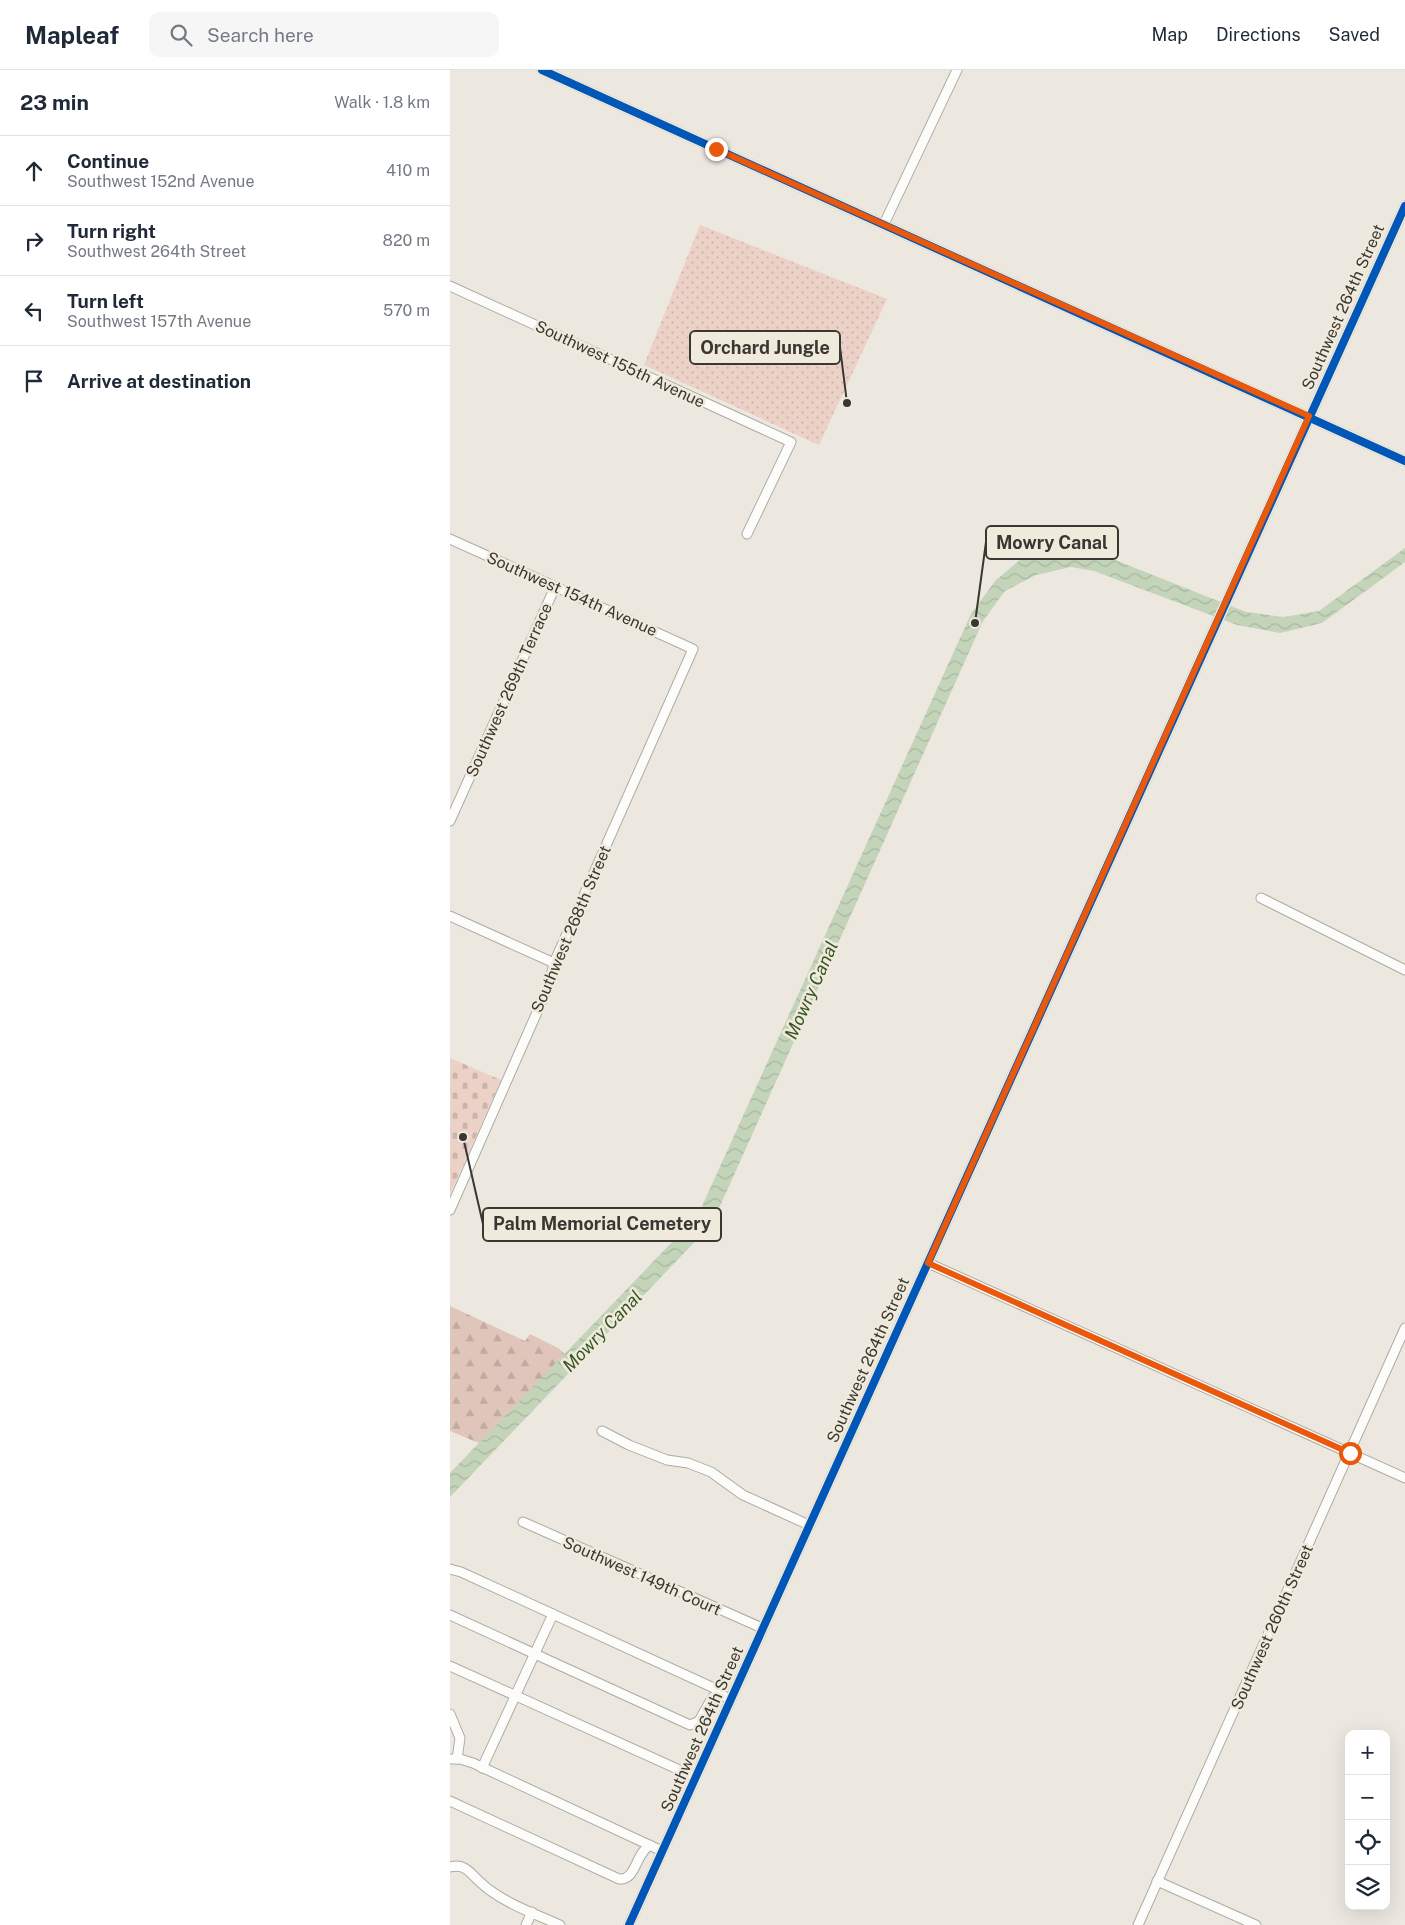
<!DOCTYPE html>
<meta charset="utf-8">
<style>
body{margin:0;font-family:"Public Sans",sans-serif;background:#f6f6f7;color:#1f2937}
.controls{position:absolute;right:15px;bottom:15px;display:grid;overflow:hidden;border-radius:10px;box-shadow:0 5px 20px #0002}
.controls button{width:45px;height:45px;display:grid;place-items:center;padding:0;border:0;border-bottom:1px solid #e0e1e3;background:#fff;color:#1f2937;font:25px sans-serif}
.stop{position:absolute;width:15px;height:15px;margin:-11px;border:4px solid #ea580c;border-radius:50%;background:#fff}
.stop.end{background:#ea580c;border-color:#fff;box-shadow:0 1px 5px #0008}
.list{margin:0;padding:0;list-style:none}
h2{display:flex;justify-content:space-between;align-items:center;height:65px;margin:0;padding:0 20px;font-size:21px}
h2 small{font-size:16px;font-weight:400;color:#747a83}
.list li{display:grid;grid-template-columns:32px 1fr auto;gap:15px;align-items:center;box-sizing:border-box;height:70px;padding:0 20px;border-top:1px solid #e0e1e3}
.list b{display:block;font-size:19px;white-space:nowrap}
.list p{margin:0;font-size:16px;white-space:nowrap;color:#747a83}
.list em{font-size:16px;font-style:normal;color:#747a83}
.icon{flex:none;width:28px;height:28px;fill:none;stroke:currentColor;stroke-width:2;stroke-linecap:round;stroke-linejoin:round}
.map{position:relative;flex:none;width:955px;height:1855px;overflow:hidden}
header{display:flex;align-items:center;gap:30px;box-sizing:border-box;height:70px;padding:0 25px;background:#fff;border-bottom:1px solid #e0e1e3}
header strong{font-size:24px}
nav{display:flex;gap:28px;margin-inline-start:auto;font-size:18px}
.search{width:350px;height:45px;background:#f6f6f7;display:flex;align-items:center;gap:12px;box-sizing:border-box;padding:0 18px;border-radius:10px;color:#747a83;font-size:19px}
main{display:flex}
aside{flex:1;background:#fff}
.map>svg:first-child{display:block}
.forest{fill:url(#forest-firs)}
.cemetery{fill:url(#cemetery-stones)}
.park{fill:url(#park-dots)}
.water{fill:url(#water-waves)}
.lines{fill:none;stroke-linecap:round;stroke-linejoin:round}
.minor-casing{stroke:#aeaba5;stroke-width:11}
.minor{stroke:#fcfcfa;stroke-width:9}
.cycleway-casing{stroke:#f0eadc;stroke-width:11}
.cycleway{stroke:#0057b8;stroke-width:8}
.route{stroke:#ea580c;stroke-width:6}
.labels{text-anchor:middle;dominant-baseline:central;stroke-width:5;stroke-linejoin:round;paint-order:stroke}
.street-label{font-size:16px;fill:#393731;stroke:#f0eadc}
.water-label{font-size:18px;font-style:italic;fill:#355725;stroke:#f0eadc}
.leader{fill:none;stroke:#393731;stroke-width:2}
.callout-dot{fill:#393731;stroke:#f0eadc;stroke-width:2}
.callout{fill:#f0eadc;stroke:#393731;stroke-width:2}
.callout-label{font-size:18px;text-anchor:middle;font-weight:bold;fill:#393731}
</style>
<header>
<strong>Mapleaf</strong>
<div class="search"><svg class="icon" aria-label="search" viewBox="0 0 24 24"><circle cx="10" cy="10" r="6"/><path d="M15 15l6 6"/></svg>Search here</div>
<nav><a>Map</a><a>Directions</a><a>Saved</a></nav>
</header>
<main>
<aside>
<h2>23 min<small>Walk · 1.8 km</small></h2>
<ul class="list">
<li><svg class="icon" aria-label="ahead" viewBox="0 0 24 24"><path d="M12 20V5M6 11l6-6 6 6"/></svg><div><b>Continue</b><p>Southwest 152nd Avenue</p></div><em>410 m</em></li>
<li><svg class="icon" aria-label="right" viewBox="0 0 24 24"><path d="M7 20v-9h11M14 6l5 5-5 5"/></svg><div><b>Turn right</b><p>Southwest 264th Street</p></div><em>820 m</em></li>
<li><svg class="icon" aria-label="left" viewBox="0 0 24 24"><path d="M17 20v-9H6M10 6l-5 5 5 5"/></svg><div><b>Turn left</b><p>Southwest 157th Avenue</p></div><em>570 m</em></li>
<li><svg class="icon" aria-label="arrive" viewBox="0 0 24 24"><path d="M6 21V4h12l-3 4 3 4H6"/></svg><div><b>Arrive at destination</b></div></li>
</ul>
</aside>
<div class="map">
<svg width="955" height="1855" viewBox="0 0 955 1855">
<defs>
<pattern id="forest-firs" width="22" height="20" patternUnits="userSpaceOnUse" patternTransform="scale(1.25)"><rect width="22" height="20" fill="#e0c5bb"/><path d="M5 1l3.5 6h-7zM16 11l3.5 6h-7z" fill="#c1aaa1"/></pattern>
<pattern id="cemetery-stones" width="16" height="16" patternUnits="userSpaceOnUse" patternTransform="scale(1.25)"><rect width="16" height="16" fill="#ecd1c7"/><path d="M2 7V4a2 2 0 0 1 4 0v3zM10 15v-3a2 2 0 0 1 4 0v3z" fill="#cbb4ab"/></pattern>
<pattern id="park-dots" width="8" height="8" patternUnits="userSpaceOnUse" patternTransform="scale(1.25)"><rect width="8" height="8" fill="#ecd1c7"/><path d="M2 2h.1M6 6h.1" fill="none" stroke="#cbb4ab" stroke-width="1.8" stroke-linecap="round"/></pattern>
<pattern id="water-waves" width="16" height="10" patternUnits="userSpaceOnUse" patternTransform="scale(1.25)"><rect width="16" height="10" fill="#c3d4b9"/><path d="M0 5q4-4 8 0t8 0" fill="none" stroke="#a8b7a0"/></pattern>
</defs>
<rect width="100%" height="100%" fill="#ece8e0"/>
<polygon class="forest" points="0,1236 75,1271 80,1264 108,1278 115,1284 29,1373 0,1361"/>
<polygon class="cemetery" points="0,988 51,1010 0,1124"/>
<polygon class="park" points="250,155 437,229 369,375 194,295"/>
<polygon class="water" points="605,478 645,482 796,542 834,547 869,541 955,478 955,492 872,553 830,563 787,555 644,501 621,497 586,505 555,521 533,551 262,1154 0,1427 0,1403 248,1145 521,544 546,510 571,489"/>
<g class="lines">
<defs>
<g id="minor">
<polyline points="92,0 955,391"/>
<polyline points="434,154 507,0"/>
<polyline points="0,216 341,372 297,464"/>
<polyline points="0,469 243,579 104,893 99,915 0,1140"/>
<polyline points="0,751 105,517"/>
<polyline points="811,828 955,900"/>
<polyline points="0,846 104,893"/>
<polyline points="478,1193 955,1408"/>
<polyline points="152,1361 179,1375 217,1390 238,1393 261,1402 293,1425 359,1455"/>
<polyline points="73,1452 312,1558"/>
<polyline points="0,1499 11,1502 266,1619 268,1624 281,1629"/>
<polyline points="0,1545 240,1655 249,1651 262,1628 268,1624"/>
<polyline points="0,1596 245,1707"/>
<polyline points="0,1644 10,1668 7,1689"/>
<polyline points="0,1689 10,1689 23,1693 212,1781"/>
<polyline points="32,1698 103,1544"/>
<path d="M0,1731l169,78c17,2 16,-25 31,-34"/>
<path d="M0,1797c15,-4 20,6 30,15 21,20 53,31 80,43"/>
<polyline points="707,1811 806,1855"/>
<polyline points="76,1855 82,1842"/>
<polyline points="179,1855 955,136"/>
<polyline points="688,1855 955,1258"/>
</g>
</defs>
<use href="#minor" class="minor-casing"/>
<use href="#minor" class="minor"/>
<defs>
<g id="cycleway">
<polyline points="92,0 955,391"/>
<polyline points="179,1855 955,136"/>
</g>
</defs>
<use href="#cycleway" class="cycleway-casing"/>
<use href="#cycleway" class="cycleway"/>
</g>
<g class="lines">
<polyline class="route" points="266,79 859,346 478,1193 900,1383"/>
</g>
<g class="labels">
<g class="street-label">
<text transform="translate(893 237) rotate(-66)">Southwest 264th Street</text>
<text transform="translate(170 294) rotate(25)">Southwest 155th Avenue</text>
<text transform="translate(122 524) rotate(24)">Southwest 154th Avenue</text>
<text transform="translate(59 620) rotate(-66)">Southwest 269th Terrace</text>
<text transform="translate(121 859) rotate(-67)">Southwest 268th Street</text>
<text transform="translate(418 1290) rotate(-66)">Southwest 264th Street</text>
<text transform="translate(192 1506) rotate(24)">Southwest 149th Court</text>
<text transform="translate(822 1557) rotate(-66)">Southwest 260th Street</text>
<text transform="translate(252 1659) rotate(-66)">Southwest 264th Street</text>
</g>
<g class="water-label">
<text transform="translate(361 920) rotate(-66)">Mowry Canal</text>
<text transform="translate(152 1261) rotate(-46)">Mowry Canal</text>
</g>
</g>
<path class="leader" d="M397 333L390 277M525 553L536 472M13 1067L33 1154"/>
<g class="callout-dot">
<circle cx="397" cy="333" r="5"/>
<circle cx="525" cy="553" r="5"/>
<circle cx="13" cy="1067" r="5"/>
</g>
<g class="callout">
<rect x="240" y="261" width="150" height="33" rx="5"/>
<rect x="536" y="456" width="132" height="33" rx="5"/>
<rect x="33" y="1138" width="238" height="33" rx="5"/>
</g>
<g class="callout-label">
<text x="315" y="284">Orchard Jungle</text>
<text x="602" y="479">Mowry Canal</text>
<text x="152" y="1160">Palm Memorial Cemetery</text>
</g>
</svg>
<div class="controls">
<button>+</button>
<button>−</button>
<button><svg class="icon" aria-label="locate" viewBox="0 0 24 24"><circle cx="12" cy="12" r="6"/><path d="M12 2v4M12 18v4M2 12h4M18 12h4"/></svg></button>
<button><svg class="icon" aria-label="layers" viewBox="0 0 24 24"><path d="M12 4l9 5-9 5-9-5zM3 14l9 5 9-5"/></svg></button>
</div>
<div class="stop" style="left:900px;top:1383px"></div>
<div class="stop end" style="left:266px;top:79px"></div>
</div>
</main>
